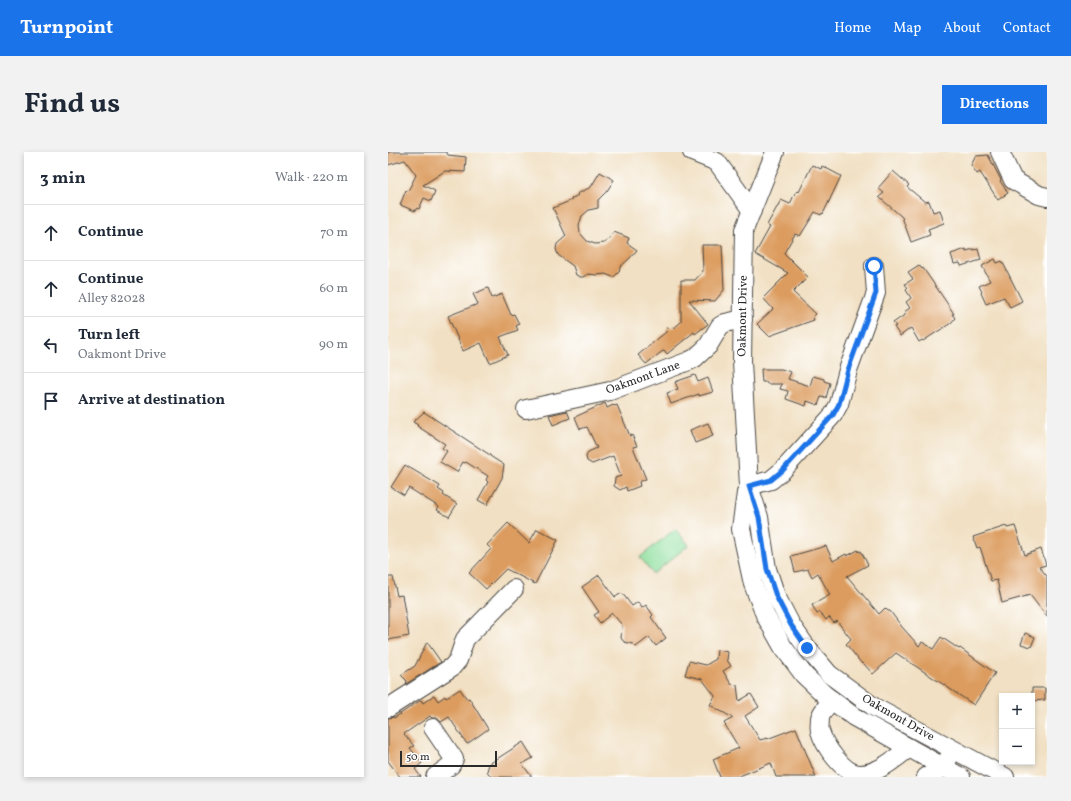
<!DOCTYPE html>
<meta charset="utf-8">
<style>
body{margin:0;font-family:Vollkorn,serif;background:#f2f2f3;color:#1f2937}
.controls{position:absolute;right:12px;bottom:12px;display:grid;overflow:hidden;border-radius:0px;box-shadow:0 2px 6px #0003}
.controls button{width:36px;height:36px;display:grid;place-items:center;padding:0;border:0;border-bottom:1px solid #e0e1e3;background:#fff;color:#1f2937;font:20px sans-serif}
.scale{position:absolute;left:12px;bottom:10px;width:97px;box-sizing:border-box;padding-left:4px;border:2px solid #2b2b2b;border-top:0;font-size:11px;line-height:14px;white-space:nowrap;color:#2b2b2b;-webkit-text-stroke:3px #fff;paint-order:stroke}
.stop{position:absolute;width:12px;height:12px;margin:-9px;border:3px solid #1a73e8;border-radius:50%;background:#fff}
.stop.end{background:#1a73e8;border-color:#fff;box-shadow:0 1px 4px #0008}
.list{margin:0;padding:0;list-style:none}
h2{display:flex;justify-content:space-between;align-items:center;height:52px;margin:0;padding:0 16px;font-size:17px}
h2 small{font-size:13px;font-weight:400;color:#747a83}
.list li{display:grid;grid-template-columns:26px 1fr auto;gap:12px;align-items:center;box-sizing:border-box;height:56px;padding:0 16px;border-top:1px solid #e0e1e3}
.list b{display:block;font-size:15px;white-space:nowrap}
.list p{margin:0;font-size:13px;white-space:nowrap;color:#747a83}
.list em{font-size:13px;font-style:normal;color:#747a83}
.icon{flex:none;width:22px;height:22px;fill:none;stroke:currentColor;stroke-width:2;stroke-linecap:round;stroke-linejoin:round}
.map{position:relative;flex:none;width:659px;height:625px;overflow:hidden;border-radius:0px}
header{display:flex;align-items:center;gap:24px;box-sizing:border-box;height:56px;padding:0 20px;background:#1a73e8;color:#fff}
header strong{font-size:19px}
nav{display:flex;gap:22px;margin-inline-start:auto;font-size:14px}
.intro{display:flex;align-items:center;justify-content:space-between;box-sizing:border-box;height:96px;padding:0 24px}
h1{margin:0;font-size:28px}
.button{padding:10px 18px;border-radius:0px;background:#1a73e8;color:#fff;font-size:14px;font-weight:700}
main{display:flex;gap:24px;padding:0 24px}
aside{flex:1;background:#fff;border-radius:0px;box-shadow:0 2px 6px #0003}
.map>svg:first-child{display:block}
.green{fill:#8fdf9e;stroke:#5d8564}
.building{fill:#dc9c5f}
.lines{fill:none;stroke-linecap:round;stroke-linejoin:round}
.minor-casing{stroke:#494642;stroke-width:20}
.minor{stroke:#fff;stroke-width:18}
.route{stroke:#1a73e8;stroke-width:5}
.labels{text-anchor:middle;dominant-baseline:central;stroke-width:3;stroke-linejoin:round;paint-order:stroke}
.street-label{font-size:12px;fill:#2b2b2b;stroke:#fff}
</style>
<header>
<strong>Turnpoint</strong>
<nav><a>Home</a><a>Map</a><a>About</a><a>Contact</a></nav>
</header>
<div class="intro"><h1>Find us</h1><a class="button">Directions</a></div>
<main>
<aside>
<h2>3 min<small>Walk · 220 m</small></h2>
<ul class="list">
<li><svg class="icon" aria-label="ahead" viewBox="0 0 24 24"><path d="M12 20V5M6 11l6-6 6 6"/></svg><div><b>Continue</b></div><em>70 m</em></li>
<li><svg class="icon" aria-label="ahead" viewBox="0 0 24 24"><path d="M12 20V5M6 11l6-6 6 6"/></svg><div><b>Continue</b><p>Alley 82028</p></div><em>60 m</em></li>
<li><svg class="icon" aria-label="left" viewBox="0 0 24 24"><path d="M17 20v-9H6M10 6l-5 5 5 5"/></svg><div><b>Turn left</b><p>Oakmont Drive</p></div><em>90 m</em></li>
<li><svg class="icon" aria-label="arrive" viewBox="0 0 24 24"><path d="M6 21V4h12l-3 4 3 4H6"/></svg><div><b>Arrive at destination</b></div></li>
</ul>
</aside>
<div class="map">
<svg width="659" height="625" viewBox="0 0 659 625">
<rect width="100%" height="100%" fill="#fff"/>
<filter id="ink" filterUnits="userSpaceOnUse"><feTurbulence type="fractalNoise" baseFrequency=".025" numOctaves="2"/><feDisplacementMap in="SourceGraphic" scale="8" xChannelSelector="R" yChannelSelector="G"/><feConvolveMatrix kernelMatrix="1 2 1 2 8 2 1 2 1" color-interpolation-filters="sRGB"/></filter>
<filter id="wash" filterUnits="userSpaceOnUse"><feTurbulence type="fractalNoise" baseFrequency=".012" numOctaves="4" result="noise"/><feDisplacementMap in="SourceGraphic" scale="16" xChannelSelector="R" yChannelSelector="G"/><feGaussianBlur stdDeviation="0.9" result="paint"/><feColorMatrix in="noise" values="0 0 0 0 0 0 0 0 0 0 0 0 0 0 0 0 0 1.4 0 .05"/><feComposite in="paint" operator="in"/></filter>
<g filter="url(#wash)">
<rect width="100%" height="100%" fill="#f1e0c3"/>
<polygon class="green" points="287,377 301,393 265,422 252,405"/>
<g id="blocks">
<g class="building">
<polygon points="0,0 58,0 60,3 78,5 77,20 57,19 35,33 47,39 43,49 36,46 31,57 29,56 27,59 12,53 18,38 20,39 28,23 17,8 0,13"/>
<polygon points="600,3 613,28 612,29 620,41 610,48 592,20 589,22 583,13 588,4"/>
<polygon points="424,13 433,17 434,14 453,24 435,62 434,61 433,63 427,60 412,84 407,82 396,101 420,125 405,140 428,162 425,165 426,168 381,184 369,172 385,157 375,146 400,121 367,102 382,75 379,73 393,48 402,52 407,41 408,41 410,39 411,40"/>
<polygon points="505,19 521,33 519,35 537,50 541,49 545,60 552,58 556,71 540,77 542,83 523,90 514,65 491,45 496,41 490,36"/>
<polygon points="212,20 226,28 219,39 210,48 210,56 201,58 194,64 191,73 192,81 199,89 207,92 216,91 220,88 226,80 241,86 239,91 249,98 241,107 232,115 231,120 227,124 225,125 217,122 209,123 200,122 195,125 192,125 188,123 185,114 170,103 168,97 169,92 178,84 165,56 184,48 183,47 190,43 189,42 203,35"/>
<polygon points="314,93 334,93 336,138 327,149 301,148 320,172 307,182 306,180 279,202 276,198 258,212 250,203 278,180 279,176 287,175 293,170 293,128 307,128 315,119"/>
<polygon points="578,97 578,99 586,97 586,98 590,97 593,108 573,114 572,111 566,112 563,102"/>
<polygon points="607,107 609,111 614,109 634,149 622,155 616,145 598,152 593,141 594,140 591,134 602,129 594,114"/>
<polygon points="531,113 534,117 535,116 559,151 566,162 564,162 567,166 563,171 535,189 534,188 531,190 523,176 512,184 506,175 508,174 505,171 518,162 516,160 522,156 518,150 523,146 518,138 520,136 517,132 525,127 520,120"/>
<polygon points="100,136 104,146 114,142 123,163 126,162 131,172 128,174 130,178 112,185 120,203 102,211 93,191 75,199 60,164 90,152 85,142"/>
<polygon points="373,217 393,217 403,220 400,227 422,234 425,224 436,227 436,229 442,231 438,246 433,245 430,253 419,249 418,254 398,247 400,239 392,237 394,232 379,232 379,230 374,230"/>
<polygon points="307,223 310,230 320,226 325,240 311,244 311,242 283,252 279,241 290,237 287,230"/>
<polygon points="217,251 219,256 225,253 226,254 229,253 242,284 244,283 249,294 245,295 258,327 251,330 252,334 239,339 238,335 232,338 226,334 227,326 233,324 225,304 204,312 199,309 198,305 200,300 209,296 199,275 192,277 187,265"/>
<polygon points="179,259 182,266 165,273 161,263"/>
<polygon points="36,260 102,303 102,304 116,313 114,326 99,353 90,348 100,330 98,328 100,324 78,310 77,311 75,310 69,320 52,310 59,299 54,296 57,292 29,274 30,273 25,270"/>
<polygon points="320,271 325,284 307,291 302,278"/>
<polygon points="17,313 52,334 50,337 56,341 55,343 69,352 61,365 49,358 51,355 21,336 16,343 3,335"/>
<polygon points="120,371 141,391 149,377 170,388 147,432 118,417 98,437 81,421 103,397 99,393"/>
<polygon points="618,374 619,376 627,374 637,403 653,397 658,413 651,415 659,424 659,465 642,443 614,451 609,428 603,429 592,395 589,396 585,385"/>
<polygon points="438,394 445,409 458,402 459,404 470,398 471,400 473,399 480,413 459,424 491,462 497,456 500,459 502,459 514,475 531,494 534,490 545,497 553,485 571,497 572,496 607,521 586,553 508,501 485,522 475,511 474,512 458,492 463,487 449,469 446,471 441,465 438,468 432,460 429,462 424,453 442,443 430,421 424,425 420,417 407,420 403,404"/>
<polygon points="211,423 227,445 234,441 244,454 250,450 254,456 258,453 265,463 263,465 278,486 268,494 261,485 248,495 245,492 236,490 233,486 234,473 224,461 212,471 206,463 211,460 194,435"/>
<polygon points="0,425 5,425 9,444 14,443 21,484 0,488"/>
<polygon points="637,481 647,485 643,495 633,492"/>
<polygon points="39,490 53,510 18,532 19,529 13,523 27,514"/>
<polygon points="329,498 340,500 339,508 343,514 335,519 343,532 349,533 351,549 363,542 371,555 357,564 372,588 379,586 379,587 408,576 428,625 388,625 383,611 349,625 332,625 325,607 351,596 336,571 345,566 322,553 327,544 314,527 297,523 301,509 318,513 328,507"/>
<polygon points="644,536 657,536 657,548 644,549"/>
<polygon points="72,537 79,547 81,546 100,577 79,592 61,565 53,570 49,566 44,566 42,564 16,582 26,594 22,596 34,611 27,617 33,625 12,625 0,609 0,566 6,565 6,566 33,548 35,551 46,543 50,549 57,544 58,546"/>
<polygon points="135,590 145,606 134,612 144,625 103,625 99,619 101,612"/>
</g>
</g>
</g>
<g filter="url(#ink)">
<use href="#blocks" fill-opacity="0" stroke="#494642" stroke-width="1"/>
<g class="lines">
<defs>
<g id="minor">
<polyline points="304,0 329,10 364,59"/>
<polyline points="387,0 356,78 354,210 361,334 358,341 353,377 365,432 377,463 395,495 416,523 437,543 466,565 573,625"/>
<polyline points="612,0 625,28 651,43 659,45"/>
<polyline points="486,114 488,141 460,218 451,252 445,263 395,318 383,328 361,334 371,365 379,417 388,444 403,473 419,496 441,522 486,555 617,625"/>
<polyline points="138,257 222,239 301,209 307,206 320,194 332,174 337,171 355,167"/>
<path d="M444,548c-4,5 -11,12 -12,18 0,4 -1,9 0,13 4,14 23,43 40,43 18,0 36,-16 49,-26"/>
<polyline points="0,556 64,515 70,508 77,487 126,437"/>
<polyline points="45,576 66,607 63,613 47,625"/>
<polyline points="538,625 556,616 560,607"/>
</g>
</defs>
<use href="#minor" class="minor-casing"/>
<use href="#minor" class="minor"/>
</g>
</g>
<g class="lines" filter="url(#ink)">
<polyline class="route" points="419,496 403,473 388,444 379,417 371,365 361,334 383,328 395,318 445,263 451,252 460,218 488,141 486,114"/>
</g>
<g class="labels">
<g class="street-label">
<text transform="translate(355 164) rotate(-89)">Oakmont Drive</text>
<text transform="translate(255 226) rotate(-20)">Oakmont Lane</text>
<text transform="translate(510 566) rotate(30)">Oakmont Drive</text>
</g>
</g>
</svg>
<div class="controls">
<button>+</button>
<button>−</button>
</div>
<div class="scale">50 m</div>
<div class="stop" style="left:486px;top:114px"></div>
<div class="stop end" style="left:419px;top:496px"></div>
</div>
</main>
